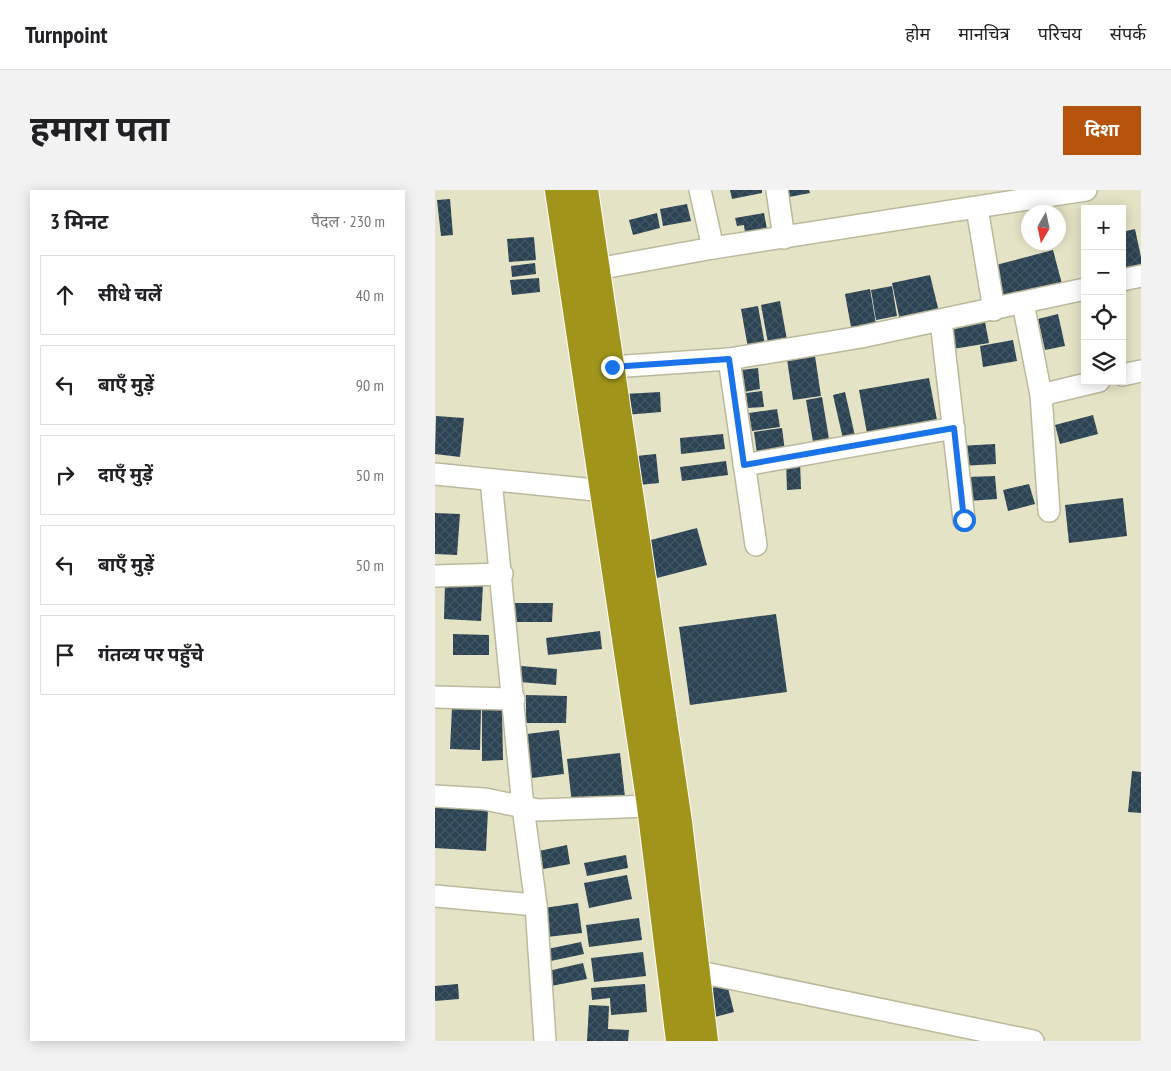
<!DOCTYPE html>
<html lang="hi">
<meta charset="utf-8">
<style>
body{margin:0;font-family:"PT Sans Narrow","Noto Sans Devanagari",sans-serif;background:#f2f2f2;color:#202124}
.controls{position:absolute;right:15px;top:15px;display:grid;overflow:hidden;border-radius:0px;box-shadow:0 2px 12px #0003}
.controls button{width:45px;height:45px;display:grid;place-items:center;padding:0;border:0;border-bottom:1px solid #e0e0e0;background:#fff;color:#202124;font:25px sans-serif}
.compass{position:absolute;left:586px;top:15px;width:45px;height:45px;border-radius:50%;background:#fff;box-shadow:0 2px 12px #0003;rotate:189deg}
.stop{position:absolute;width:15px;height:15px;margin:-11px;border:4px solid #1a73e8;border-radius:50%;background:#fff}
.stop.end{background:#1a73e8;border-color:#fff;box-shadow:0 1px 5px #0008}
.list{margin:0;padding:0;list-style:none}
h2{display:flex;justify-content:space-between;align-items:center;height:65px;margin:0;padding:0 20px;font-size:21px}
h2 small{font-size:16px;font-weight:400;color:#757577}
.list li{display:grid;grid-template-columns:32px 1fr auto;gap:15px;align-items:center;box-sizing:border-box;height:80px;margin:0 10px 10px;padding:0 10px;border:1px solid #e0e0e0;border-radius:0px}
.list b{display:block;font-size:19px;white-space:nowrap}
.list em{font-size:16px;font-style:normal;color:#757577}
.icon{flex:none;width:28px;height:28px;fill:none;stroke:currentColor;stroke-width:2;stroke-linecap:round;stroke-linejoin:round}
.map{position:relative;flex:none;width:706px;height:851px;overflow:hidden;border-radius:0px}
header{display:flex;align-items:center;gap:30px;box-sizing:border-box;height:70px;padding:0 25px;background:#fff;border-bottom:1px solid #e0e0e0}
header strong{font-size:24px}
nav{display:flex;gap:28px;margin-inline-start:auto;font-size:18px}
.intro{display:flex;align-items:center;justify-content:space-between;box-sizing:border-box;height:120px;padding:0 30px}
h1{margin:0;font-size:35px}
.button{padding:12px 22px;border-radius:0px;background:#b45309;color:#fff;font-size:18px;font-weight:700}
main{display:flex;gap:30px;padding:0 30px}
aside{flex:1;background:#fff;border-radius:0px;box-shadow:0 2px 12px #0003}
.map>svg:first-child{display:block}
.building{fill:url(#building-cross-hatch)}
.lines{fill:none;stroke-linecap:round;stroke-linejoin:round}
.minor-casing{stroke:#bbb99c;stroke-width:24}
.highway-casing{stroke:#fff;stroke-width:30}
.minor{stroke:#fff;stroke-width:21}
.highway{stroke:#a0941a;stroke-width:28}
.route{stroke:#1a73e8;stroke-width:6}
</style>
<header>
<strong>Turnpoint</strong>
<nav><a>होम</a><a>मानचित्र</a><a>परिचय</a><a>संपर्क</a></nav>
</header>
<div class="intro"><h1>हमारा पता</h1><a class="button">दिशा</a></div>
<main>
<aside>
<h2>3 मिनट<small>पैदल · 230 m</small></h2>
<ul class="list">
<li><svg class="icon" aria-label="ahead" viewBox="0 0 24 24"><path d="M12 20V5M6 11l6-6 6 6"/></svg><div><b>सीधे चलें</b></div><em>40 m</em></li>
<li><svg class="icon" aria-label="left" viewBox="0 0 24 24"><path d="M17 20v-9H6M10 6l-5 5 5 5"/></svg><div><b>बाएँ मुड़ें</b></div><em>90 m</em></li>
<li><svg class="icon" aria-label="right" viewBox="0 0 24 24"><path d="M7 20v-9h11M14 6l5 5-5 5"/></svg><div><b>दाएँ मुड़ें</b></div><em>50 m</em></li>
<li><svg class="icon" aria-label="left" viewBox="0 0 24 24"><path d="M17 20v-9H6M10 6l-5 5 5 5"/></svg><div><b>बाएँ मुड़ें</b></div><em>50 m</em></li>
<li><svg class="icon" aria-label="arrive" viewBox="0 0 24 24"><path d="M6 21V4h12l-3 4 3 4H6"/></svg><div><b>गंतव्य पर पहुँचे</b></div></li>
</ul>
</aside>
<div class="map">
<svg width="706" height="851" viewBox="0 0 706 851">
<defs>
<pattern id="building-cross-hatch" width="8" height="8" patternUnits="userSpaceOnUse" patternTransform="scale(1.25)"><rect width="8" height="8" fill="#2b4352"/><path d="M0 0l8 8M0 8l8-8" fill="none" stroke="#425663"/></pattern>
</defs>
<rect width="100%" height="100%" fill="#e5e3c5"/>
<g class="building">
<polygon points="295,0 327,0 327,3 297,9"/>
<polygon points="353,0 374,0 375,3 354,7"/>
<polygon points="15,9 18,45 6,46 2,10"/>
<polygon points="252,14 256,31 228,36 225,19"/>
<polygon points="222,23 225,38 198,45 194,30"/>
<polygon points="329,23 332,39 310,43 309,35 302,36 300,28"/>
<polygon points="700,39 706,67 706,79 687,83 687,42"/>
<polygon points="99,47 101,70 74,72 72,49"/>
<polygon points="618,60 627,94 566,109 557,76"/>
<polygon points="100,73 101,84 77,87 76,76"/>
<polygon points="495,85 504,122 465,131 457,93"/>
<polygon points="104,88 105,102 77,105 75,90"/>
<polygon points="457,96 462,126 441,130 436,100"/>
<polygon points="435,99 441,134 416,137 410,104"/>
<polygon points="345,111 352,150 333,153 326,115"/>
<polygon points="323,116 330,155 313,158 306,119"/>
<polygon points="623,124 630,156 610,160 603,129"/>
<polygon points="550,132 554,153 518,159 515,138"/>
<polygon points="578,150 582,171 548,177 545,156"/>
<polygon points="380,166 386,206 358,210 352,169"/>
<polygon points="323,178 325,199 309,202 306,180"/>
<polygon points="494,188 502,230 432,243 424,200"/>
<polygon points="327,201 329,217 312,218 311,203"/>
<polygon points="225,202 226,222 190,225 189,204"/>
<polygon points="410,202 420,246 408,249 398,205"/>
<polygon points="387,207 394,249 378,252 371,210"/>
<polygon points="342,219 345,237 317,241 314,223"/>
<polygon points="658,225 663,244 625,254 620,235"/>
<polygon points="1,226 29,228 25,267 0,264"/>
<polygon points="347,238 350,261 322,264 319,242"/>
<polygon points="288,244 290,259 246,264 245,248"/>
<polygon points="560,254 561,274 525,276 524,256"/>
<polygon points="221,264 224,293 204,295 201,266"/>
<polygon points="291,271 293,285 247,291 245,277"/>
<polygon points="351,271 365,271 366,299 352,300"/>
<polygon points="560,286 562,309 533,311 532,287"/>
<polygon points="594,294 600,314 573,321 568,300"/>
<polygon points="688,308 692,346 634,353 630,315"/>
<polygon points="0,323 25,324 22,365 0,364"/>
<polygon points="262,338 272,375 222,388 212,351"/>
<polygon points="10,393 48,395 46,431 9,429"/>
<polygon points="76,413 118,413 117,432 76,432"/>
<polygon points="341,424 352,502 255,515 244,437"/>
<polygon points="165,441 167,459 113,465 111,448"/>
<polygon points="18,444 54,445 54,465 18,465"/>
<polygon points="86,476 122,479 121,495 85,492"/>
<polygon points="91,505 132,506 131,533 91,533"/>
<polygon points="17,518 46,519 45,560 15,559"/>
<polygon points="67,518 68,570 47,571 47,519"/>
<polygon points="124,540 129,584 89,589 84,545"/>
<polygon points="185,563 190,607 137,614 132,569"/>
<polygon points="697,581 706,582 706,623 693,622"/>
<polygon points="0,617 53,620 51,661 0,658"/>
<polygon points="132,655 135,674 103,680 99,662"/>
<polygon points="191,665 193,678 152,686 149,673"/>
<polygon points="192,685 197,709 154,718 149,693"/>
<polygon points="143,713 147,743 112,747 109,718"/>
<polygon points="204,728 207,750 154,757 151,735"/>
<polygon points="146,752 149,764 111,772 108,760"/>
<polygon points="208,762 211,786 159,792 156,768"/>
<polygon points="148,773 152,789 116,796 113,781"/>
<polygon points="23,794 24,809 0,811 0,796"/>
<polygon points="210,794 212,822 176,825 175,808 157,810 156,798"/>
<polygon points="292,794 299,822 280,827 273,799"/>
<polygon points="154,815 174,816 173,839 194,840 193,851 152,851"/>
</g>
<g class="lines">
<defs>
<g id="minor">
<polyline points="265,0 278,58"/>
<polyline points="342,0 349,48"/>
<polyline points="542,18 559,120"/>
<polyline points="162,79 278,58 651,0"/>
<polyline points="687,90 706,86"/>
<polyline points="588,113 606,205 614,321"/>
<polyline points="506,131 529,330"/>
<polyline points="294,169 321,355"/>
<polyline points="177,177 294,169 426,147 650,99"/>
<polyline points="687,185 706,181"/>
<polyline points="606,205 664,191"/>
<polyline points="309,275 519,238"/>
<polyline points="0,284 170,301"/>
<polyline points="56,290 88,617 101,715 110,851"/>
<polyline points="0,386 67,384"/>
<polyline points="0,507 79,509"/>
<polyline points="0,606 50,609 103,620 216,616"/>
<polyline points="0,706 101,715"/>
<polyline points="260,781 598,851"/>
</g>
<g id="highway">
<polyline points="124,0 216,616 245,851"/>
<polyline points="149,0 243,632 269,851"/>
</g>
</defs>
<use href="#minor" class="minor-casing"/>
<use href="#highway" class="highway-casing"/>
<use href="#minor" class="minor"/>
<use href="#highway" class="highway"/>
</g>
<g class="lines">
<polyline class="route" points="177,177 294,169 309,275 519,238 529,330"/>
</g>
</svg>
<div class="controls">
<button>+</button>
<button>−</button>
<button><svg class="icon" aria-label="locate" viewBox="0 0 24 24"><circle cx="12" cy="12" r="6"/><path d="M12 2v4M12 18v4M2 12h4M18 12h4"/></svg></button>
<button><svg class="icon" aria-label="layers" viewBox="0 0 24 24"><path d="M12 4l9 5-9 5-9-5zM3 14l9 5 9-5"/></svg></button>
</div>
<svg class="compass" viewBox="-18 -18 36 36"><path d="M0-13l5 13h-10z" fill="#e53935"/><path d="M0 13l5-13h-10z" fill="#757577"/></svg>
<div class="stop" style="left:529px;top:330px"></div>
<div class="stop end" style="left:177px;top:177px"></div>
</div>
</main>
